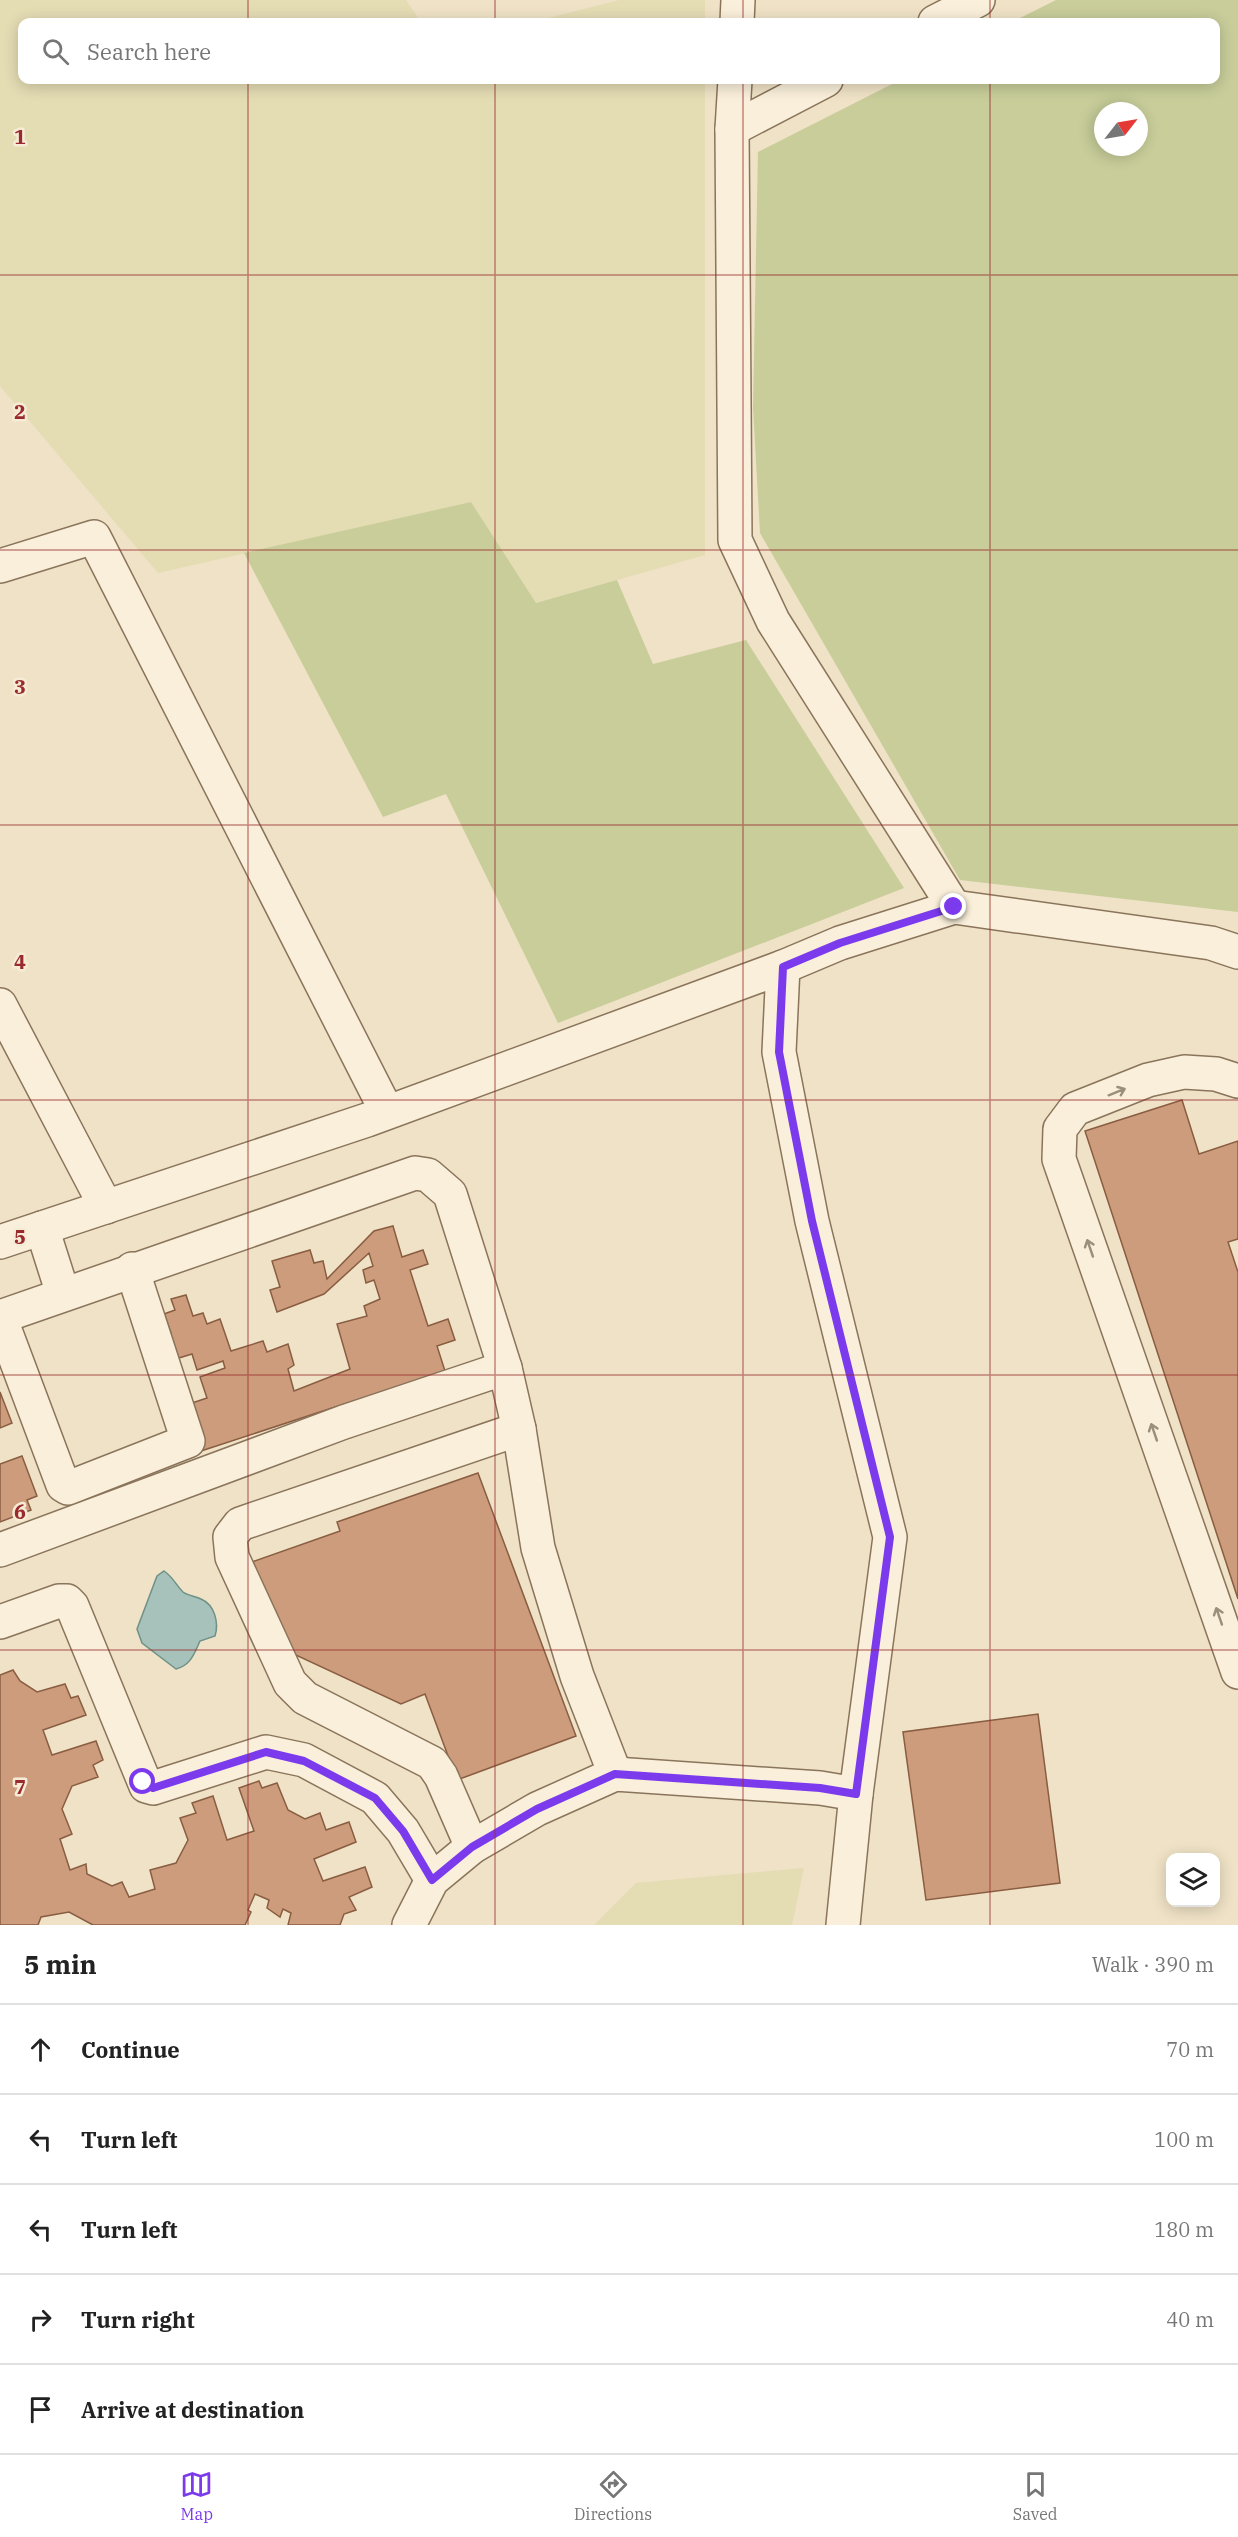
<!DOCTYPE html>
<meta charset="utf-8">
<style>
body{margin:0;font-family:"IBM Plex Serif",serif;background:#f6f6f6;color:#222}
.controls{position:absolute;right:18px;bottom:18px;display:grid;overflow:hidden;border-radius:12px;box-shadow:0 3px 15px #0003}
.controls button{width:54px;height:54px;display:grid;place-items:center;padding:0;border:0;border-bottom:2px solid #e0e0e0;background:#fff;color:#222;font:30px sans-serif}
.compass{position:absolute;left:1094px;top:102px;width:54px;height:54px;border-radius:50%;background:#fff;box-shadow:0 3px 15px #0003;rotate:59deg}
.stop{position:absolute;width:18px;height:18px;margin:-14px;border:4px solid #7c3aed;border-radius:50%;background:#fff}
.stop.end{background:#7c3aed;border-color:#fff;box-shadow:0 2px 6px #0008}
.list{margin:0;padding:0;list-style:none}
h2{display:flex;justify-content:space-between;align-items:center;height:78px;margin:0;padding:0 24px;font-size:26px}
h2 small{font-size:20px;font-weight:400;color:#767676}
.list li{display:grid;grid-template-columns:39px 1fr auto;gap:18px;align-items:center;box-sizing:border-box;height:90px;padding:0 24px;border-top:2px solid #e0e0e0}
.list b{display:block;font-size:22px;white-space:nowrap}
.list em{font-size:20px;font-style:normal;color:#767676}
.icon{flex:none;width:33px;height:33px;fill:none;stroke:currentColor;stroke-width:2;stroke-linecap:round;stroke-linejoin:round}
.map{position:relative;flex:none;width:1238px;height:1925px;overflow:hidden}
.search{position:absolute;background:#fff;box-shadow:0 3px 15px #0003;left:18px;right:18px;top:18px;height:66px;display:flex;align-items:center;gap:15px;box-sizing:border-box;padding:0 21px;border-radius:12px;color:#767676;font-size:22px}
.sheet{height:528px;background:#fff}
nav{display:flex;justify-content:space-around;align-items:center;box-sizing:border-box;height:84px;border-top:2px solid #e0e0e0;background:#fff;font-size:16px;color:#767676}
nav a{display:grid;justify-items:center;gap:3px}
nav .on{color:#7c3aed}
.map>svg:first-child{display:block}
.farmland{fill:#e4dcb3}
.green{fill:#c8cd9a;fill-rule:evenodd}
.water{fill:#a7c2ba;stroke:#6e9188;stroke-width:1.5}
.building{fill:#cd9c7c;stroke:#895d41;stroke-width:1.5}
.lines{fill:none;stroke-linecap:round;stroke-linejoin:round}
.minor-casing{stroke:#8a745b;stroke-width:36}
.minor{stroke:#f9efda;stroke-width:33}
.oneway{stroke:#9a8e7c}
.route{stroke:#7c3aed;stroke-width:8}
.grid{fill:none;stroke:#992b2e;stroke-width:1.5;stroke-opacity:0.55}
.grid-label{font-size:20px;text-anchor:middle;font-weight:bold;fill:#992b2e;stroke:#f6ecd6;stroke-width:5;stroke-linejoin:round;paint-order:stroke}
</style>
<div class="map">
<svg width="1238" height="1925" viewBox="0 0 1238 1925">
<rect width="100%" height="100%" fill="#efe2c6"/>
<g class="farmland">
<polygon points="0,0 406,0 421,22 22,22 22,80 705,80 705,555 536,603 471,502 158,573 0,386"/>
<polygon points="619,0 705,0 705,22 533,22"/>
<polygon points="804,1868 792,1925 594,1925 636,1883"/>
</g>
<g class="green">
<path d="M1056,0h182v912l-278,-32 -200,-347 -7,-126 5,-255 142,-72h316v-58h-204zM1103,111h36v36h-36z"/>
<polygon points="471,502 536,603 617,580 653,664 746,640 904,888 558,1023 446,794 383,817 244,553"/>
</g>
<path class="water" d="M164,1571c9,6 12,14 19,21 5,4 13,4 18,7 14,6 18,24 14,37l-15,5c-6,13 -9,24 -24,28l-34,-26 -5,-14 20,-53z"/>
<g class="building">
<polygon points="1182,1100 1199,1154 1238,1141 1238,1239 1228,1242 1238,1272 1238,1599 1085,1131"/>
<polygon points="393,1226 402,1257 423,1250 428,1264 410,1270 428,1326 448,1319 455,1340 437,1346 445,1371 201,1451 186,1405 207,1398 200,1377 225,1368 223,1361 197,1370 192,1354 169,1361 161,1336 171,1333 164,1314 175,1310 171,1299 186,1295 193,1316 203,1313 207,1324 220,1319 231,1351 263,1341 267,1352 288,1344 294,1365 288,1369 294,1391 350,1369 337,1324 367,1316 364,1306 380,1299 374,1280 366,1283 363,1270 373,1266 369,1253 324,1294 277,1312 270,1290 280,1287 272,1261 310,1250 314,1263 323,1261 327,1279 374,1231"/>
<polygon points="0,1392 12,1423 0,1428"/>
<polygon points="22,1456 37,1496 27,1500 31,1510 0,1522 0,1464"/>
<polygon points="478,1473 576,1736 457,1780 425,1694 401,1704 285,1650 249,1563 340,1531 337,1522"/>
<polygon points="13,1670 20,1681 37,1692 65,1684 71,1698 78,1696 86,1715 43,1730 52,1755 96,1741 103,1760 93,1765 98,1777 72,1786 62,1809 72,1834 60,1839 70,1870 86,1864 87,1874 112,1886 122,1882 129,1897 155,1889 150,1870 176,1863 188,1840 180,1818 196,1813 192,1803 213,1796 227,1840 254,1831 239,1788 259,1781 262,1788 277,1783 288,1810 305,1819 320,1813 326,1830 349,1822 356,1842 314,1859 323,1881 365,1867 372,1887 349,1897 356,1910 344,1914 340,1925 288,1925 291,1913 283,1909 280,1917 267,1908 269,1900 255,1894 248,1910 251,1912 245,1925 93,1925 69,1912 41,1917 38,1925 0,1925 0,1675"/>
<polygon points="1038,1714 1060,1883 926,1900 903,1732"/>
</g>
<g class="lines">
<defs>
<g id="minor">
<polyline points="737,22 738,0"/>
<polyline points="935,22 978,0"/>
<polyline points="735,80 732,129 735,540 773,621 954,907"/>
<polyline points="732,129 826,80"/>
<polyline points="0,566 94,537 387,1112"/>
<polyline points="783,967 840,943 954,907 1211,943 1238,952"/>
<polyline points="0,1005 106,1207"/>
<polyline points="1238,1081 1216,1074 1184,1072 1148,1080 1075,1109 1060,1129 1059,1159 1238,1672"/>
<polyline points="42,1228 63,1294"/>
<polyline points="0,1242 367,1120 783,967 779,1052 812,1221 890,1537 856,1794 843,1925"/>
<polyline points="0,1317 415,1173 428,1175 450,1194 505,1368"/>
<polyline points="0,1317 63,1485 68,1488 188,1441 132,1269"/>
<polyline points="0,1550 344,1422 505,1368 519,1429 538,1548 577,1676 615,1774"/>
<polyline points="0,1622 59,1601 67,1601 72,1606 146,1786 153,1788 266,1752 304,1760 375,1798 403,1831 432,1880"/>
<polyline points="472,1847 441,1776 432,1763 305,1698 290,1683 232,1557 230,1537 240,1524 519,1429"/>
<polyline points="409,1925 432,1880 472,1847 537,1809 615,1774 820,1788 856,1794"/>
</g>
</defs>
<use href="#minor" class="minor-casing"/>
<use href="#minor" class="minor"/>
</g>
<defs><path id="oneway-shaft" d="M-6 0H5M1.5-3L5.5 0L1.5 3" fill="none" stroke-width="1.6" stroke-linecap="round" stroke-linejoin="round" transform="scale(1.5)"/></defs>
<g class="oneway">
<use href="#oneway-shaft" transform="translate(1117 1092) rotate(-22)"/>
<use href="#oneway-shaft" transform="translate(1090 1248) rotate(-109)"/>
<use href="#oneway-shaft" transform="translate(1154 1432) rotate(-109)"/>
<use href="#oneway-shaft" transform="translate(1219 1616) rotate(-109)"/>
</g>
<g class="lines">
<polyline class="route" points="143,1782 153,1788 266,1752 304,1761 375,1798 403,1831 432,1880 472,1847 537,1809 615,1774 820,1788 856,1794 890,1537 812,1221 779,1052 783,967 840,943 954,907"/>
</g>
<path class="grid" d="M248,0v22M495,0v22M743,0v22M990,0v22M248,80v1845M495,80v1845M743,80v1845M990,80v1845M0,275h1238M0,550h1238M0,825h1238M0,1100h1238M0,1375h1238M0,1650h1238"/>
<g class="grid-label">
<text x="20" y="144">1</text>
<text x="20" y="419">2</text>
<text x="20" y="694">3</text>
<text x="20" y="969">4</text>
<text x="20" y="1244">5</text>
<text x="20" y="1519">6</text>
<text x="20" y="1794">7</text>
</g>
</svg>
<div class="controls">
<button><svg class="icon" aria-label="layers" viewBox="0 0 24 24"><path d="M12 4l9 5-9 5-9-5zM3 14l9 5 9-5"/></svg></button>
</div>
<svg class="compass" viewBox="-18 -18 36 36"><path d="M0-13l5 13h-10z" fill="#e53935"/><path d="M0 13l5-13h-10z" fill="#767676"/></svg>
<div class="stop" style="left:143px;top:1782px"></div>
<div class="stop end" style="left:954px;top:907px"></div>
<div class="search"><svg class="icon" aria-label="search" viewBox="0 0 24 24"><circle cx="10" cy="10" r="6"/><path d="M15 15l6 6"/></svg>Search here</div>
</div>
<section class="sheet">
<h2>5 min<small>Walk · 390 m</small></h2>
<ul class="list">
<li><svg class="icon" aria-label="ahead" viewBox="0 0 24 24"><path d="M12 20V5M6 11l6-6 6 6"/></svg><div><b>Continue</b></div><em>70 m</em></li>
<li><svg class="icon" aria-label="left" viewBox="0 0 24 24"><path d="M17 20v-9H6M10 6l-5 5 5 5"/></svg><div><b>Turn left</b></div><em>100 m</em></li>
<li><svg class="icon" aria-label="left" viewBox="0 0 24 24"><path d="M17 20v-9H6M10 6l-5 5 5 5"/></svg><div><b>Turn left</b></div><em>180 m</em></li>
<li><svg class="icon" aria-label="right" viewBox="0 0 24 24"><path d="M7 20v-9h11M14 6l5 5-5 5"/></svg><div><b>Turn right</b></div><em>40 m</em></li>
<li><svg class="icon" aria-label="arrive" viewBox="0 0 24 24"><path d="M6 21V4h12l-3 4 3 4H6"/></svg><div><b>Arrive at destination</b></div></li>
</ul>
</section>
<nav>
<a class="on"><svg class="icon" aria-label="map" viewBox="0 0 24 24"><path d="M3 6l6-2 6 2 6-2v14l-6 2-6-2-6 2zM9 4v14M15 6v14"/></svg>Map</a>
<a><svg class="icon" aria-label="directions" viewBox="0 0 24 24"><path d="M12 3l9 9-9 9-9-9zM9 14v-3h6M13 9l2 2-2 2"/></svg>Directions</a>
<a><svg class="icon" aria-label="saved" viewBox="0 0 24 24"><path d="M7 4h10v16l-5-4-5 4z"/></svg>Saved</a>
</nav>
